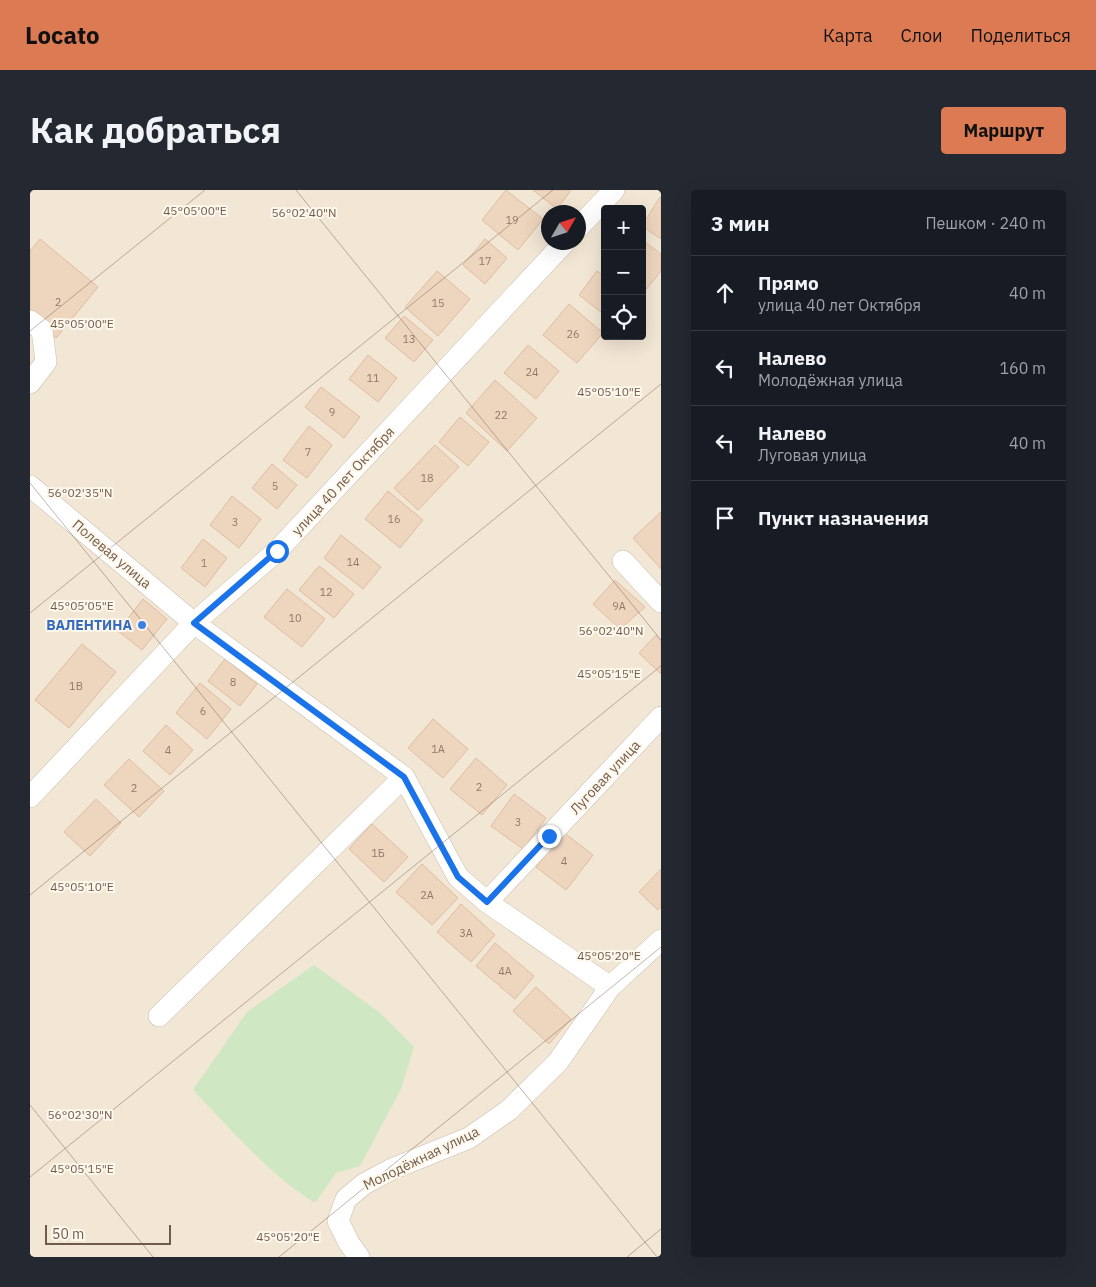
<!DOCTYPE html>
<html lang="ru">
<meta charset="utf-8">
<style>
body{margin:0;font-family:"IBM Plex Sans",sans-serif;background:#242831;color:#f1f3f6}
.controls{position:absolute;right:15px;top:15px;display:grid;overflow:hidden;border-radius:5px;box-shadow:0 5px 20px #0002}
.controls button{width:45px;height:45px;display:grid;place-items:center;padding:0;border:0;border-bottom:1px solid #363941;background:#171b24;color:#f1f3f6;font:25px sans-serif}
.compass{position:absolute;left:511px;top:15px;width:45px;height:45px;border-radius:50%;background:#171b24;box-shadow:0 5px 20px #0002;rotate:51deg}
.scale{position:absolute;left:15px;bottom:12px;width:126px;box-sizing:border-box;padding-left:5px;border:2px solid #715c4c;border-top:0;font-size:14px;line-height:18px;white-space:nowrap;color:#715c4c;-webkit-text-stroke:4px #fef7eb;paint-order:stroke}
.stop{position:absolute;width:15px;height:15px;margin:-11px;border:4px solid #1a73e8;border-radius:50%;background:#fff}
.stop.end{background:#1a73e8;border-color:#fff;box-shadow:0 1px 5px #0008}
.list{margin:0;padding:0;list-style:none}
h2{display:flex;justify-content:space-between;align-items:center;height:65px;margin:0;padding:0 20px;font-size:21px}
h2 small{font-size:16px;font-weight:400;color:#9ea1a6}
.list li{display:grid;grid-template-columns:32px 1fr auto;gap:15px;align-items:center;box-sizing:border-box;height:75px;padding:0 20px;border-top:1px solid #363941}
.list b{display:block;font-size:19px;white-space:nowrap}
.list p{margin:0;font-size:16px;white-space:nowrap;color:#9ea1a6}
.list em{font-size:16px;font-style:normal;color:#9ea1a6}
.icon{flex:none;width:28px;height:28px;fill:none;stroke:currentColor;stroke-width:2;stroke-linecap:round;stroke-linejoin:round}
.map{position:relative;flex:none;width:631px;height:1067px;overflow:hidden;border-radius:5px}
header{display:flex;align-items:center;gap:30px;box-sizing:border-box;height:70px;padding:0 25px;background:#dc7b53;color:#111}
header strong{font-size:24px}
nav{display:flex;gap:28px;margin-inline-start:auto;font-size:18px}
.intro{display:flex;align-items:center;justify-content:space-between;box-sizing:border-box;height:120px;padding:0 30px}
h1{margin:0;font-size:35px}
.button{padding:12px 22px;border-radius:5px;background:#dc7b53;color:#111;font-size:18px;font-weight:700}
main{display:flex;gap:30px;padding:0 30px}
aside{flex:1;background:#171b24;border-radius:5px;box-shadow:0 5px 20px #0002}
.map>svg:first-child{display:block}
.residential{fill:#f2e6d4;fill-rule:evenodd}
.green{fill:#d0e7c4}
.building{fill:#eed5be;stroke:#dfbda0}
.lines{fill:none;stroke-linecap:round;stroke-linejoin:round}
.minor-casing{stroke:#cbbcac;stroke-width:22}
.minor{stroke:#fff;stroke-width:21}
.route{stroke:#1a73e8;stroke-width:6}
.ticks{fill:none;stroke:#715c4c;stroke-width:1;stroke-opacity:0.45}
.shop-dot{fill:#3f7fe0;stroke:#fef7eb;stroke-width:2}
.labels{text-anchor:middle;dominant-baseline:central;stroke-width:4;stroke-linejoin:round;paint-order:stroke}
.number-label{font-size:11px;fill:#907a68}
.street-label{font-size:14px;fill:#715c4c;stroke:#fef7eb}
.shop-label{font-size:14px;font-weight:bold;fill:#366cbe;stroke:#fef7eb;text-anchor:end}
.ticks-label{font-size:12px;text-anchor:middle;fill:#715c4c;stroke:#fef7eb;stroke-width:4;stroke-linejoin:round;paint-order:stroke}
</style>
<header>
<strong>Locato</strong>
<nav><a>Карта</a><a>Слои</a><a>Поделиться</a></nav>
</header>
<div class="intro"><h1>Как добраться</h1><a class="button">Маршрут</a></div>
<main>
<div class="map">
<svg width="631" height="1067" viewBox="0 0 631 1067">
<rect width="100%" height="100%" fill="#faf4e5"/>
<path class="residential" d="M0,0h631v1067h-631zM575,19h37v127h-37zM518,22h30v30h-30z"/>
<path class="green" d="M284,775l65,47 35,35 -13,42 -41,77 -24,7 -21,30c-47,-29 -84,-74 -122,-113l54,-78z"/>
<g class="building">
<polygon points="476,0 513,29 488,60 452,30"/>
<polygon points="503,0 541,0 527,19"/>
<polygon points="630,7 631,7 631,49 612,36"/>
<polygon points="10,49 68,97 26,148 0,126 0,61"/>
<polygon points="455,49 477,68 455,94 433,75"/>
<polygon points="612,50 631,64 631,81 614,102 612,100"/>
<polygon points="407,81 440,109 408,146 375,117"/>
<polygon points="567,81 575,87 575,125 549,105"/>
<polygon points="539,114 573,143 547,173 513,145"/>
<polygon points="374,126 403,150 384,172 355,148"/>
<polygon points="498,155 529,181 506,209 474,183"/>
<polygon points="338,165 367,188 348,212 319,189"/>
<polygon points="465,190 507,228 477,261 436,223"/>
<polygon points="291,197 330,227 314,248 275,217"/>
<polygon points="430,227 459,252 438,276 409,252"/>
<polygon points="279,236 302,255 277,288 253,270"/>
<polygon points="405,255 429,277 388,320 364,298"/>
<polygon points="242,274 267,295 247,319 222,298"/>
<polygon points="358,301 393,330 370,358 335,329"/>
<polygon points="202,306 231,329 209,358 180,335"/>
<polygon points="631,322 631,379 603,348"/>
<polygon points="311,345 351,377 333,399 294,368"/>
<polygon points="173,349 197,368 175,397 151,378"/>
<polygon points="289,376 324,404 304,428 269,400"/>
<polygon points="585,390 615,417 590,439 563,414"/>
<polygon points="257,399 295,429 272,457 234,427"/>
<polygon points="113,409 137,429 112,460 88,441"/>
<polygon points="626,445 631,451 631,484 609,463"/>
<polygon points="52,454 86,482 39,538 5,510"/>
<polygon points="195,469 227,494 210,516 178,491"/>
<polygon points="170,493 201,519 177,549 146,523"/>
<polygon points="403,529 438,559 413,588 378,558"/>
<polygon points="136,535 163,560 140,585 113,561"/>
<polygon points="446,568 477,595 452,625 420,599"/>
<polygon points="99,569 134,601 109,627 74,595"/>
<polygon points="484,604 516,628 493,659 461,636"/>
<polygon points="66,609 91,633 60,666 34,642"/>
<polygon points="342,634 378,667 354,692 319,659"/>
<polygon points="533,642 563,665 536,700 506,677"/>
<polygon points="392,674 428,708 402,735 366,702"/>
<polygon points="631,679 631,717 628,720 609,702"/>
<polygon points="431,714 465,745 441,772 407,742"/>
<polygon points="465,753 504,786 485,809 446,776"/>
<polygon points="506,797 541,829 519,854 483,821"/>
</g>
<g class="lines">
<defs>
<g id="minor">
<polyline points="548,38 584,0"/>
<polyline points="0,131 12,140 16,172 0,193"/>
<polyline points="0,296 164,433 374,587 428,687 457,712 580,797"/>
<polyline points="593,371 631,412"/>
<polyline points="0,607 164,433 247,361 535,52"/>
<polyline points="457,712 631,527"/>
<polyline points="129,826 374,587"/>
<polyline points="329,1067 319,1053 308,1031 316,1009 334,994 362,979 439,948 479,920 528,872 580,797 631,750"/>
</g>
</defs>
<use href="#minor" class="minor-casing"/>
<use href="#minor" class="minor"/>
</g>
<g class="lines">
<polyline class="route" points="247,361 164,433 374,587 428,687 457,712 519,646"/>
</g>
<path class="ticks" d="M266,0l365,450M0,141l175,-141M0,293l627,774M0,423l523,-423M0,705l631,-511M0,915l123,152M0,987l631,-511M249,1067l382,-310M597,1067l34,-28"/>
<circle class="shop-dot" cx="112" cy="435" r="5"/>
<g class="labels">
<g class="number-label">
<text x="482" y="30">19</text>
<text x="455" y="71">17</text>
<text x="28" y="112">2</text>
<text x="408" y="113">15</text>
<text x="543" y="144">26</text>
<text x="379" y="149">13</text>
<text x="502" y="182">24</text>
<text x="343" y="188">11</text>
<text x="302" y="222">9</text>
<text x="471" y="225">22</text>
<text x="278" y="262">7</text>
<text x="397" y="288">18</text>
<text x="245" y="296">5</text>
<text x="364" y="329">16</text>
<text x="205" y="332">3</text>
<text x="323" y="372">14</text>
<text x="174" y="373">1</text>
<text x="296" y="402">12</text>
<text x="589" y="416">9А</text>
<text x="265" y="428">10</text>
<text x="203" y="492">8</text>
<text x="46" y="496">1В</text>
<text x="173" y="521">6</text>
<text x="408" y="559">1А</text>
<text x="138" y="560">4</text>
<text x="449" y="597">2</text>
<text x="104" y="598">2</text>
<text x="488" y="632">3</text>
<text x="348" y="663">1Б</text>
<text x="534" y="671">4</text>
<text x="397" y="705">2А</text>
<text x="436" y="743">3А</text>
<text x="475" y="781">4А</text>
</g>
<g class="street-label">
<text transform="translate(313 291) rotate(-47)">улица 40 лет Октября</text>
<text transform="translate(82 364) rotate(40)">Полевая улица</text>
<text transform="translate(575 587) rotate(-47)">Луговая улица</text>
<text transform="translate(391 968) rotate(-26)">Молодёжная улица</text>
</g>
<g class="shop-label">
<text x="102" y="435">ВАЛЕНТИНА</text>
</g>
</g>
<g class="ticks-label">
<text x="165" y="25">45°05'00"E</text>
<text x="274" y="27">56°02'40"N</text>
<text x="52" y="138">45°05'00"E</text>
<text x="579" y="206">45°05'10"E</text>
<text x="50" y="307">56°02'35"N</text>
<text x="52" y="420">45°05'05"E</text>
<text x="581" y="445">56°02'40"N</text>
<text x="579" y="488">45°05'15"E</text>
<text x="52" y="701">45°05'10"E</text>
<text x="579" y="770">45°05'20"E</text>
<text x="50" y="929">56°02'30"N</text>
<text x="52" y="983">45°05'15"E</text>
<text x="258" y="1051">45°05'20"E</text>
</g>
</svg>
<div class="controls">
<button>+</button>
<button>−</button>
<button><svg class="icon" aria-label="locate" viewBox="0 0 24 24"><circle cx="12" cy="12" r="6"/><path d="M12 2v4M12 18v4M2 12h4M18 12h4"/></svg></button>
</div>
<svg class="compass" viewBox="-18 -18 36 36"><path d="M0-13l5 13h-10z" fill="#e53935"/><path d="M0 13l5-13h-10z" fill="#9ea1a6"/></svg>
<div class="scale">50 m</div>
<div class="stop" style="left:247px;top:361px"></div>
<div class="stop end" style="left:519px;top:646px"></div>
</div>
<aside>
<h2>3 мин<small>Пешком · 240 m</small></h2>
<ul class="list">
<li><svg class="icon" aria-label="ahead" viewBox="0 0 24 24"><path d="M12 20V5M6 11l6-6 6 6"/></svg><div><b>Прямо</b><p>улица 40 лет Октября</p></div><em>40 m</em></li>
<li><svg class="icon" aria-label="left" viewBox="0 0 24 24"><path d="M17 20v-9H6M10 6l-5 5 5 5"/></svg><div><b>Налево</b><p>Молодёжная улица</p></div><em>160 m</em></li>
<li><svg class="icon" aria-label="left" viewBox="0 0 24 24"><path d="M17 20v-9H6M10 6l-5 5 5 5"/></svg><div><b>Налево</b><p>Луговая улица</p></div><em>40 m</em></li>
<li><svg class="icon" aria-label="arrive" viewBox="0 0 24 24"><path d="M6 21V4h12l-3 4 3 4H6"/></svg><div><b>Пункт назначения</b></div></li>
</ul>
</aside>
</main>
